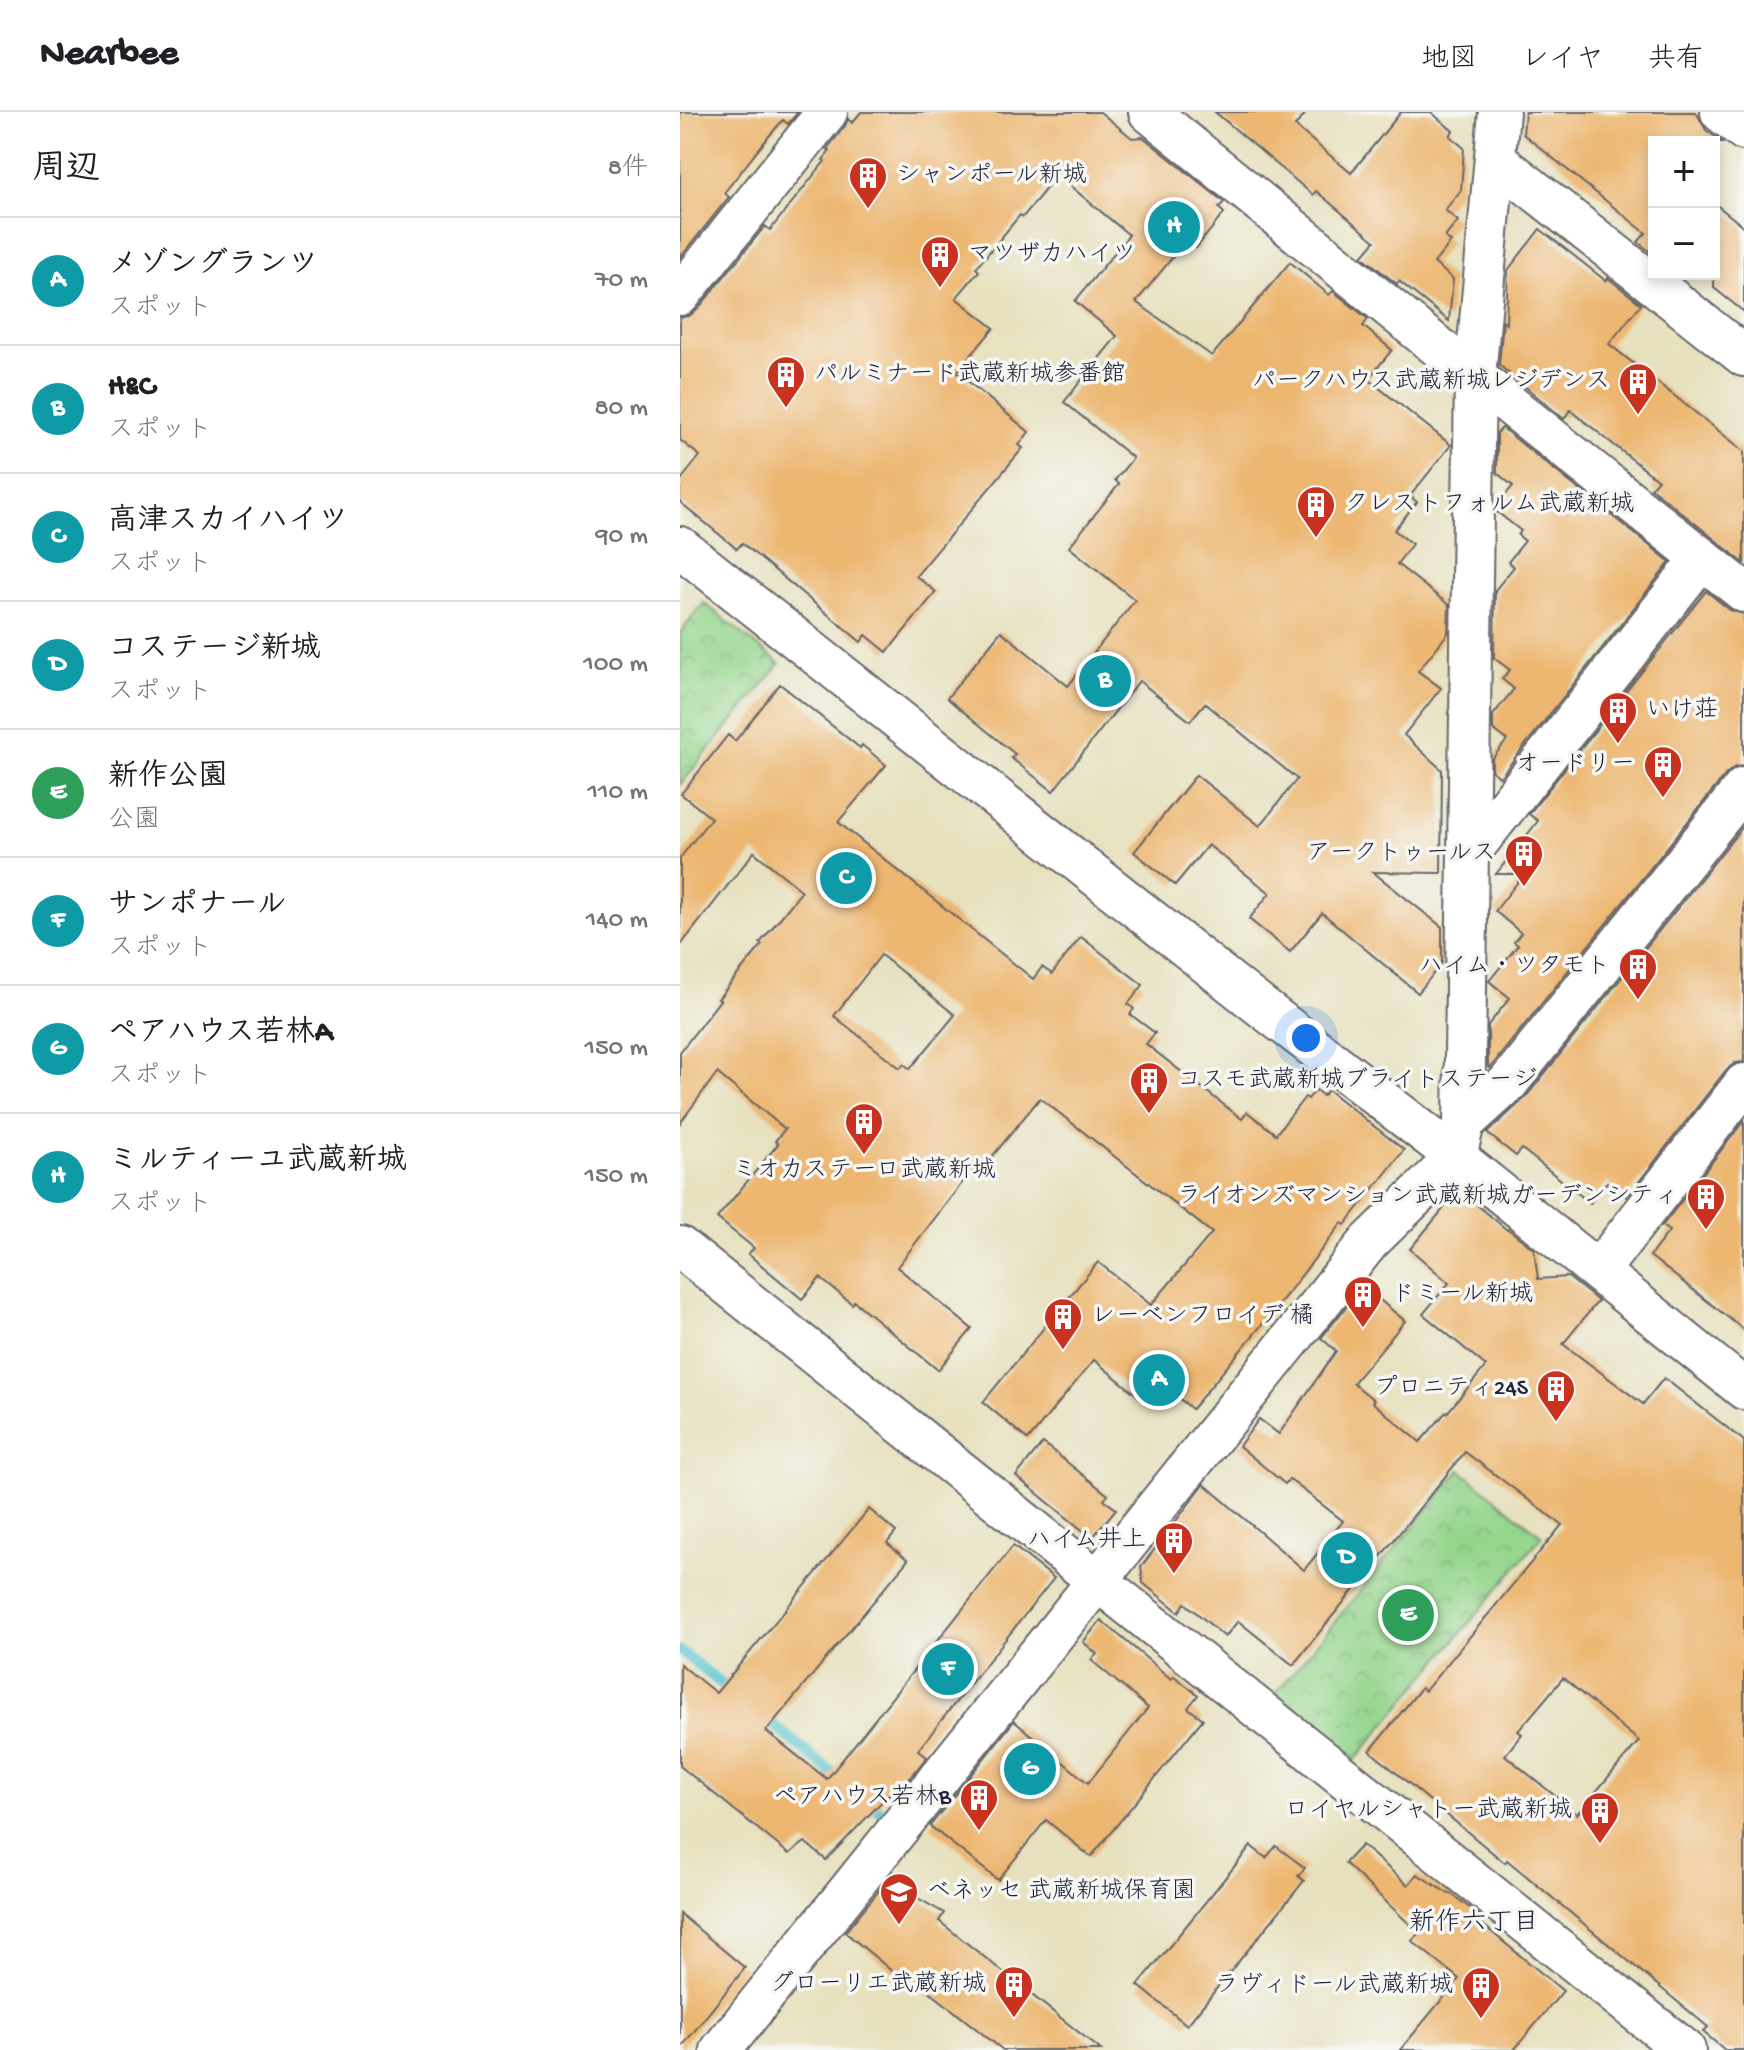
<!DOCTYPE html>
<html lang="ja">
<meta charset="utf-8">
<style>
body{margin:0;font-family:"Gochi Hand","Klee One",sans-serif;background:#f6f6f6;color:#202124}
.controls{position:absolute;right:24px;top:24px;display:grid;overflow:hidden;border-radius:0px;box-shadow:0 4px 12px #0003}
.controls button{width:72px;height:72px;display:grid;place-items:center;padding:0;border:0;border-bottom:2px solid #e0e0e0;background:#fff;color:#202124;font:40px sans-serif}
.you{position:absolute;left:626px;top:926px;width:28px;height:28px;margin:-20px;border:6px solid #fff;border-radius:50%;background:#1a73e8;box-shadow:0 0 0 12px #1a73e833}
.badge{display:grid;place-items:center;width:52px;height:52px;border-radius:50%;background:#c8321e;color:#fff;font-size:26px;font-weight:700}
.pin{position:absolute;translate:-50% -50%;border:4px solid #fff;box-shadow:0 2px 8px #0006}
.list{margin:0;padding:0;list-style:none}
h2{display:flex;justify-content:space-between;align-items:center;height:104px;margin:0;padding:0 32px;font-size:34px}
h2 small{font-size:26px;font-weight:400;color:#757577}
.list li{display:grid;grid-template-columns:52px 1fr auto;gap:24px;align-items:center;box-sizing:border-box;height:128px;padding:0 32px;border-top:2px solid #e0e0e0}
.list b{display:block;font-size:30px;white-space:nowrap}
.list p{margin:0;font-size:26px;white-space:nowrap;color:#757577}
.list em{font-size:26px;font-style:normal;color:#757577}
.map{position:relative;flex:none;width:1064px;height:1938px;overflow:hidden}
header{display:flex;align-items:center;gap:48px;box-sizing:border-box;height:112px;padding:0 40px;background:#fff;border-bottom:2px solid #e0e0e0}
header strong{font-size:38px}
nav{display:flex;gap:44px;margin-inline-start:auto;font-size:28px}
main{display:flex}
aside{flex:1;background:#fff}
.map>svg:first-child{display:block}
.park{fill:url(#park-crowns);stroke:#5b7c64;stroke-width:2}
.lines{fill:none;stroke-linecap:round;stroke-linejoin:round}
.stream{stroke:#58c5ce;stroke-width:11}
.building{fill:#edb772;fill-rule:evenodd}
.minor-casing{stroke:#676569;stroke-width:44}
.minor{stroke:#fff;stroke-width:40}
.labels{text-anchor:middle;dominant-baseline:central;stroke-width:7;stroke-linejoin:round;paint-order:stroke}
.poi-label{font-size:24px;fill:#22223b;stroke:#f6f6f2;text-anchor:end}
.neighbourhood-label{font-size:26px;fill:#22223b;stroke:#f6f6f2}
</style>
<header>
<strong>Nearbee</strong>
<nav><a>地図</a><a>レイヤ</a><a>共有</a></nav>
</header>
<main>
<aside>
<h2>周辺<small>8件</small></h2>
<ul class="list">
<li><span class="badge" style="background:#0f9aa8">A</span><div><b>メゾングランツ</b><p>スポット</p></div><em>70 m</em></li>
<li><span class="badge" style="background:#0f9aa8">B</span><div><b>H&amp;C</b><p>スポット</p></div><em>80 m</em></li>
<li><span class="badge" style="background:#0f9aa8">C</span><div><b>高津スカイハイツ</b><p>スポット</p></div><em>90 m</em></li>
<li><span class="badge" style="background:#0f9aa8">D</span><div><b>コステージ新城</b><p>スポット</p></div><em>100 m</em></li>
<li><span class="badge" style="background:#2e9e5b">E</span><div><b>新作公園</b><p>公園</p></div><em>110 m</em></li>
<li><span class="badge" style="background:#0f9aa8">F</span><div><b>サンポナール</b><p>スポット</p></div><em>140 m</em></li>
<li><span class="badge" style="background:#0f9aa8">G</span><div><b>ペアハウス若林A</b><p>スポット</p></div><em>150 m</em></li>
<li><span class="badge" style="background:#0f9aa8">H</span><div><b>ミルティーユ武蔵新城</b><p>スポット</p></div><em>150 m</em></li>
</ul>
</aside>
<div class="map">
<svg width="1064" height="1938" viewBox="0 0 1064 1938">
<defs>
<pattern id="park-crowns" width="20" height="18" patternUnits="userSpaceOnUse" patternTransform="scale(2)"><rect width="20" height="18" fill="#94d58c"/><path d="M2 6a3 3 0 1 1 6 0M12 15a3 3 0 1 1 6 0" fill="none" stroke="#7fb77a"/></pattern>
</defs>
<rect width="100%" height="100%" fill="#f6f6f2"/>
<filter id="ink" filterUnits="userSpaceOnUse"><feTurbulence type="fractalNoise" baseFrequency=".0125" numOctaves="2"/><feDisplacementMap in="SourceGraphic" scale="16" xChannelSelector="R" yChannelSelector="G"/><feConvolveMatrix kernelMatrix="1 2 1 2 8 2 1 2 1" color-interpolation-filters="sRGB"/></filter>
<filter id="wash" filterUnits="userSpaceOnUse"><feTurbulence type="fractalNoise" baseFrequency=".006" numOctaves="4" result="noise"/><feDisplacementMap in="SourceGraphic" scale="32" xChannelSelector="R" yChannelSelector="G"/><feGaussianBlur stdDeviation="1.8" result="paint"/><feColorMatrix in="noise" values="0 0 0 0 0 0 0 0 0 0 0 0 0 0 0 0 0 1.4 0 .05"/><feComposite in="paint" operator="in"/></filter>
<g filter="url(#wash)">
<rect width="100%" height="100%" fill="#e7e1bf"/>
<g class="park">
<polygon points="24,491 100,552 0,673 0,521"/>
<polygon points="780,1358 862,1424 676,1647 595,1582"/>
</g>
<g class="lines">
<g class="stream">
<polyline points="0,1539 53,1581"/>
<polyline points="82,1604 162,1669"/>
<polyline points="185,1687 215,1711"/>
</g>
</g>
<g id="blocks">
<g class="building">
<polygon points="0,0 118,0 108,12 103,8 90,23 44,81 49,85 0,146"/>
<polygon points="181,0 420,0 452,26 463,25 544,90 539,96 544,101 516,136 506,129 456,190 532,244 610,150 649,183 653,179 688,207 683,214 712,238 688,267 771,333 730,384 737,390 714,418 732,432 717,452 769,493 768,521 738,559 761,576 724,623 762,658 761,761 693,760 762,815 762,851 738,881 642,801 610,840 569,807 590,781 528,733 495,773 454,740 516,663 580,714 617,667 525,591 510,609 459,569 373,679 331,646 335,642 267,586 321,519 388,574 455,488 389,435 439,372 435,368 453,346 384,290 437,224 395,189 449,123 377,63 343,105 340,103 296,156 299,159 276,186 314,216 277,260 349,320 339,333 343,336 236,464 256,480 207,540 186,523 181,530 62,431 57,437 0,390 0,369 20,344 0,328 0,205 9,204 18,197 85,114 90,118 145,49 143,48 150,39 147,37 165,14 168,7 172,11"/>
<polygon points="535,0 627,0 615,14 671,61 721,0 751,0 773,19 770,24 784,36 781,78 765,98 778,109 765,125 771,130 754,151 773,167 769,209 719,169 717,172 682,144 695,129 636,79 633,83"/>
<polygon points="845,0 1016,0 1026,18 1042,30 974,30 974,143 958,130 966,121 843,22"/>
<polygon points="1034,91 1064,115 1064,200 1034,176"/>
<polygon points="860,117 926,169 928,166 961,192 929,232 1064,339 1064,451 971,376 978,368 890,298 884,307 819,253 823,209 826,212 828,158"/>
<polygon points="822,316 990,450 820,665 812,659 812,647 827,628 813,617 813,603 834,577 822,567 830,558 814,546 815,478 834,455 828,450 845,429 838,423 841,419 816,399 816,394 833,374 817,361 817,321"/>
<polygon points="1026,479 1050,498 1064,502 1064,654 1055,655 1046,662 810,956 808,954 808,913 830,886 809,869 838,833 834,830 841,821 815,799 844,762 816,762 858,709 849,702"/>
<path d="M100,572l80,64 2,-3 24,20 -48,57 195,157 9,-12 10,7 29,-37 62,48 -15,19 6,5 -4,5 25,19 -9,11 96,75 5,-7 29,22 29,-37 3,2 8,-9 7,6 5,-6 76,60 -59,75 -3,-2 -54,70 -96,116 -35,-29 -15,19 -48,-39 -66,80 -45,-38 115,-140 53,43 61,-72 -172,-135 -62,76 -5,-5 -76,98 75,62 -34,41 -84,-69 -2,3 -32,-26 -18,21 -54,-45 6,-6 -37,-30 61,-74 -3,-3 10,-12 -68,-56 -37,50v-71l40,-52 -2,-1 44,-54 -2,-2 42,-52 -48,-39 -74,94v-88l31,-40 -30,-24 47,-59 7,6zM201,843l74,60 -45,54 -6,-5 -4,4 -66,-52z"/>
<polygon points="1064,713 1064,950 1055,951 1046,958 947,1085 927,1070 910,1091 842,1037 836,1044 807,1021 845,986"/>
<polygon points="1064,1009 1064,1218 970,1144 989,1119 982,1114"/>
<path d="M779,1078l48,40 1,-1 26,20 4,30 30,-2 30,24 -35,43 80,60 21,-26 80,63v609h-19l-22,-18 5,-5 -201,-167 -2,3 -135,-112 51,-63 4,3 137,-166 -97,-73 -172,213 -55,-44 -13,16 -40,-34 -6,9 -36,-29 -2,-16 63,-83 100,86 39,-49 -54,-42 -4,5 -46,-38 20,-27 20,15 57,-83 -15,-13 42,-52 42,35 -52,62 21,17 -2,2 48,40 26,-30 1,1 39,-47 -63,-52 26,-31 -39,-34zM883,1566l76,63 -62,73 -72,-59 17,-21 -4,-3z"/>
<polygon points="363,1331 428,1383 424,1388 436,1397 412,1426 336,1364"/>
<polygon points="189,1397 216,1420 207,1431 228,1448 86,1619 147,1667 333,1434 374,1466 238,1638 247,1645 214,1686 209,1682 146,1748 125,1730 109,1742 0,1654 0,1552 36,1581"/>
<polygon points="421,1508 491,1567 494,1564 518,1583 508,1596 523,1607 411,1745 366,1708 318,1768 250,1714 334,1609 408,1671 468,1596 411,1548 417,1542 403,1530"/>
<polygon points="682,1733 728,1773 737,1762 769,1782 770,1781 799,1803 796,1807 883,1879 834,1938 720,1938 779,1867 732,1829 739,1821 665,1751"/>
<polygon points="571,1734 586,1746 596,1734 625,1756 618,1764 624,1769 507,1913 458,1873"/>
<polygon points="201,1776 211,1783 216,1777 231,1788 234,1784 264,1801 259,1809 421,1938 323,1938 236,1869 231,1875 165,1820"/>
<polygon points="0,1802 65,1856 0,1937"/>
</g>
</g>
</g>
<g filter="url(#ink)">
<use href="#blocks" fill-opacity="0" stroke="#676569" stroke-width="2"/>
<g class="lines">
<defs>
<g id="minor">
<polyline points="469,0 795,265 1064,480"/>
<polyline points="1041,0 1064,18"/>
<polyline points="815,47 1064,244"/>
<polyline points="0,183 147,0"/>
<polyline points="0,435 579,893 776,1045 1064,1277"/>
<polyline points="789,742 1022,446"/>
<polyline points="784,1011 827,972 1064,676"/>
<polyline points="0,1135 1005,1938"/>
<polyline points="918,1159 1064,972"/>
<polyline points="41,1938 689,1130 776,1045 784,1011 795,265 819,0"/>
</g>
</defs>
<use href="#minor" class="minor-casing"/>
<use href="#minor" class="minor"/>
</g>
</g>
<defs>
<symbol id="building-pin" viewBox="-11 -11 22 30"><path d="M0 17L-7.5 6A9.5 9.5 0 1 1 7.5 6Z" fill="#c8321e" stroke="#f6f6f2"/><path d="M-4-6H4V6H1V3H-1V6H-4ZM-2.5-4.3h1.7v1.8h-1.7ZM.8-4.3h1.7v1.8H.8ZM-2.5-1h1.7V.8h-1.7ZM.8-1h1.7V.8H.8Z" fill="#fff"/></symbol>
<symbol id="school-pin" viewBox="-11 -11 22 30"><path d="M0 17L-7.5 6A9.5 9.5 0 1 1 7.5 6Z" fill="#c8321e" stroke="#f6f6f2"/><path d="M0-5L7-2L0 1L-7-2ZM-4 1L0 2.5L4 1V4Q0 6-4 4Z" fill="#fff"/></symbol>
</defs>
<g fill-rule="evenodd">
<use href="#building-pin" x="166" y="42" width="44" height="60"/>
<use href="#building-pin" x="238" y="121" width="44" height="60"/>
<use href="#building-pin" x="84" y="241" width="44" height="60"/>
<use href="#building-pin" x="936" y="248" width="44" height="60"/>
<use href="#building-pin" x="614" y="371" width="44" height="60"/>
<use href="#building-pin" x="916" y="577" width="44" height="60"/>
<use href="#building-pin" x="961" y="631" width="44" height="60"/>
<use href="#building-pin" x="822" y="720" width="44" height="60"/>
<use href="#building-pin" x="936" y="833" width="44" height="60"/>
<use href="#building-pin" x="447" y="947" width="44" height="60"/>
<use href="#building-pin" x="162" y="988" width="44" height="60"/>
<use href="#building-pin" x="1004" y="1063" width="44" height="60"/>
<use href="#building-pin" x="661" y="1161" width="44" height="60"/>
<use href="#building-pin" x="361" y="1183" width="44" height="60"/>
<use href="#building-pin" x="854" y="1255" width="44" height="60"/>
<use href="#building-pin" x="472" y="1407" width="44" height="60"/>
<use href="#building-pin" x="277" y="1664" width="44" height="60"/>
<use href="#building-pin" x="898" y="1677" width="44" height="60"/>
<use href="#school-pin" x="197" y="1758" width="44" height="60"/>
<use href="#building-pin" x="312" y="1851" width="44" height="60"/>
<use href="#building-pin" x="779" y="1852" width="44" height="60"/>
</g>
<g class="labels">
<g class="poi-label">
<text x="216" y="64" text-anchor="start">シャンポール新城</text>
<text x="288" y="143" text-anchor="start">マツザカハイツ</text>
<text x="134" y="263" text-anchor="start">パルミナード武蔵新城参番館</text>
<text x="930" y="270">パークハウス武蔵新城レジデンス</text>
<text x="664" y="393" text-anchor="start">クレストフォルム武蔵新城</text>
<text x="966" y="599" text-anchor="start">いけ荘</text>
<text x="955" y="653">オードリー</text>
<text x="816" y="742">アークトゥールス</text>
<text x="930" y="855">ハイム・ツタモト</text>
<text x="497" y="969" text-anchor="start">コスモ武蔵新城ブライトステージ</text>
<text x="184" y="1059" text-anchor="middle">ミオカステーロ武蔵新城</text>
<text x="998" y="1085">ライオンズマンション武蔵新城ガーデンシティ</text>
<text x="711" y="1183" text-anchor="start">ドミール新城</text>
<text x="411" y="1205" text-anchor="start">レーベンフロイデ 橘</text>
<text x="848" y="1277">プロニティ24S</text>
<text x="466" y="1429">ハイム井上</text>
<text x="271" y="1686">ペアハウス若林B</text>
<text x="892" y="1699">ロイヤルシャトー武蔵新城</text>
<text x="247" y="1780" text-anchor="start">ベネッセ 武蔵新城保育園</text>
<text x="306" y="1873">グローリエ武蔵新城</text>
<text x="773" y="1874">ラヴィドール武蔵新城</text>
</g>
<g class="neighbourhood-label">
<text x="794" y="1812">新作六丁目</text>
</g>
</g>
</svg>
<div class="controls">
<button>+</button>
<button>−</button>
</div>
<div class="you"></div>
<div class="pin badge" style="left:479px;top:1268px;background:#0f9aa8">A</div>
<div class="pin badge" style="left:425px;top:569px;background:#0f9aa8">B</div>
<div class="pin badge" style="left:166px;top:766px;background:#0f9aa8">C</div>
<div class="pin badge" style="left:667px;top:1446px;background:#0f9aa8">D</div>
<div class="pin badge" style="left:728px;top:1503px;background:#2e9e5b">E</div>
<div class="pin badge" style="left:268px;top:1557px;background:#0f9aa8">F</div>
<div class="pin badge" style="left:350px;top:1657px;background:#0f9aa8">G</div>
<div class="pin badge" style="left:494px;top:115px;background:#0f9aa8">H</div>
</div>
</main>
